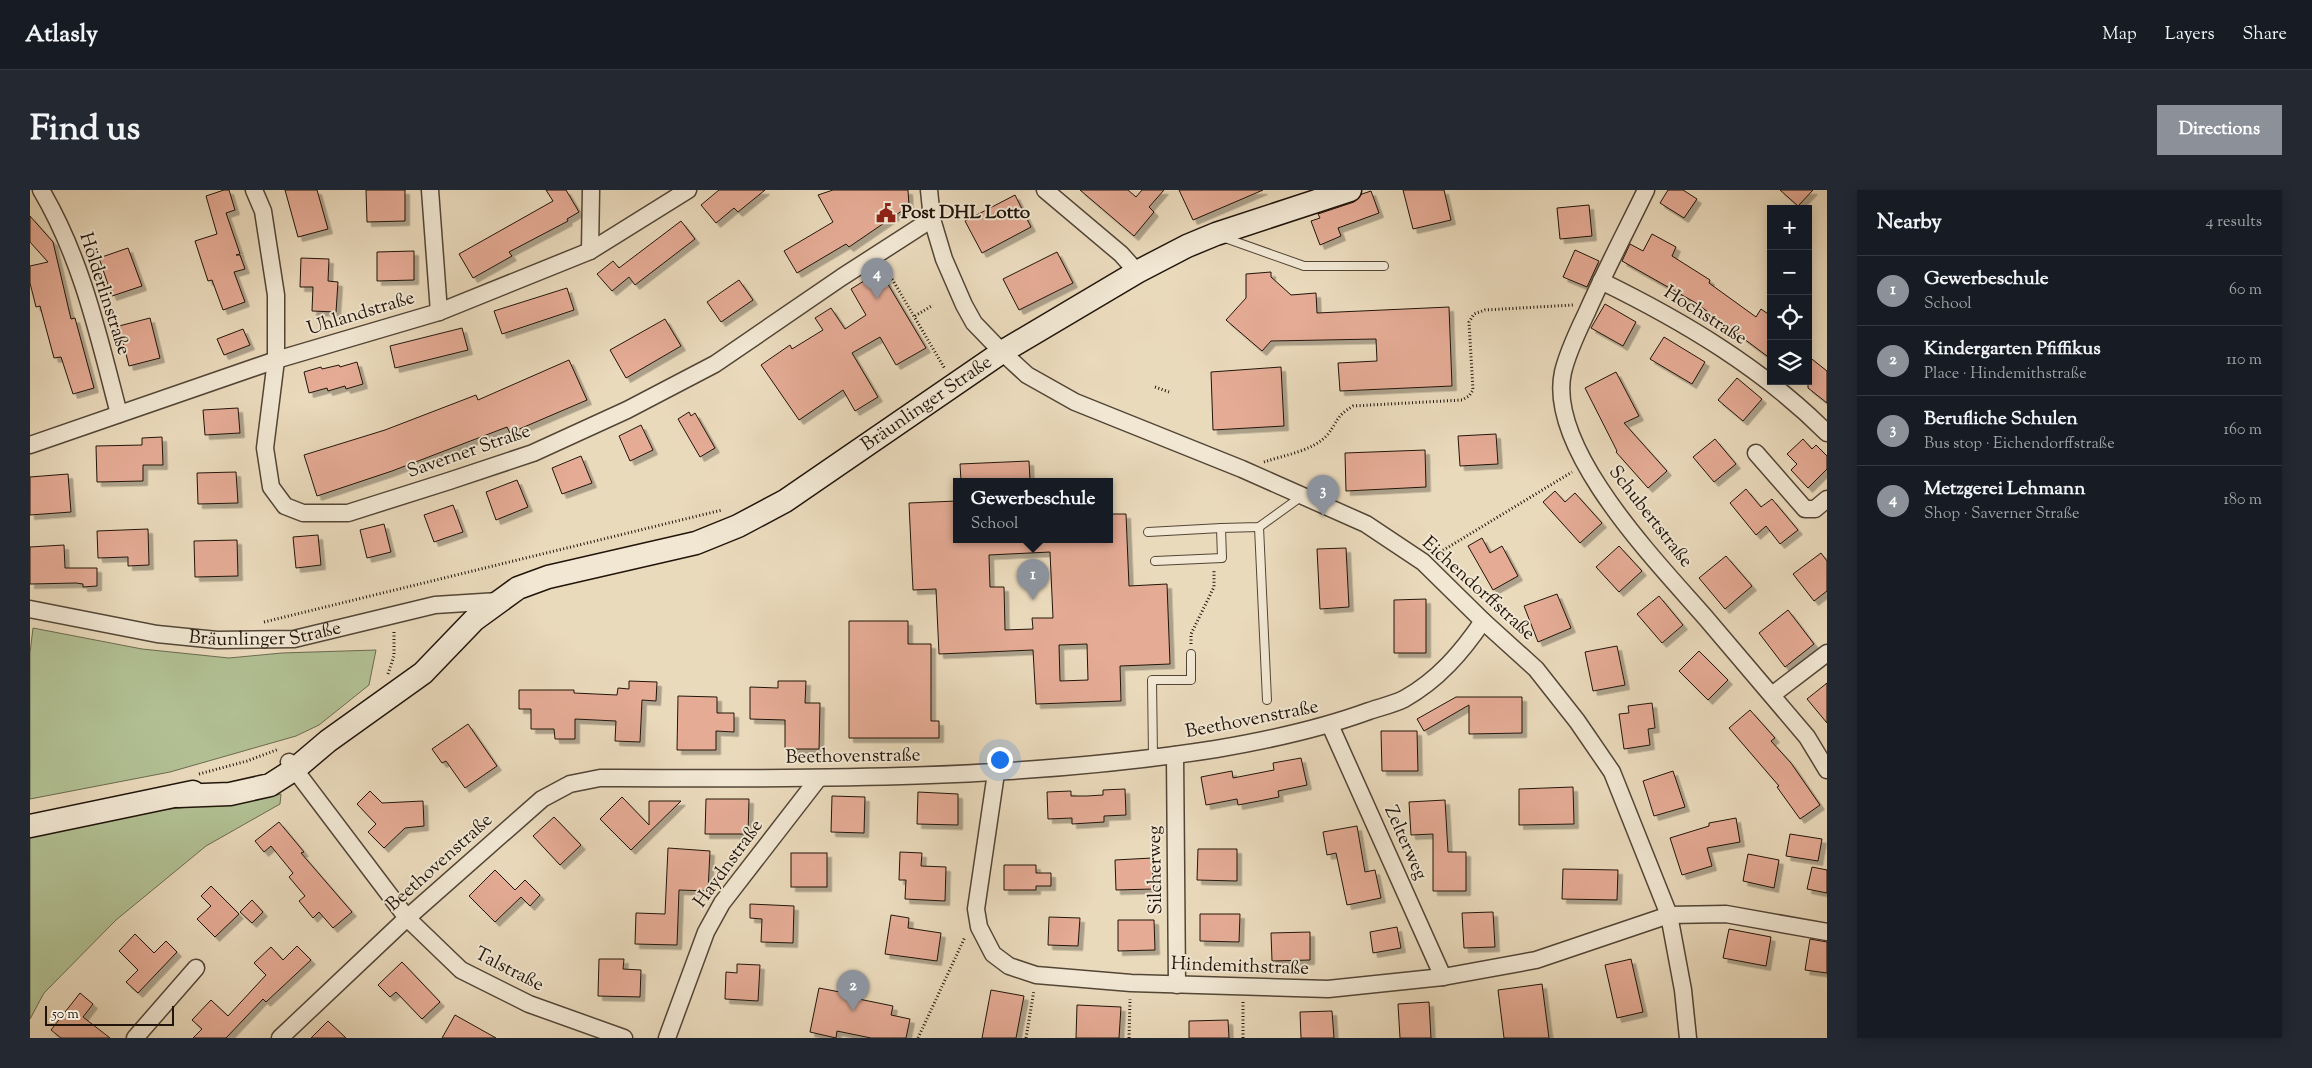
<!DOCTYPE html>
<meta charset="utf-8">
<style>
body{margin:0;font-family:"Sorts Mill Goudy",serif;background:#242831;color:#f1f3f6}
.controls{position:absolute;right:15px;top:15px;display:grid;overflow:hidden;border-radius:0px;box-shadow:0 2px 12px #0003}
.controls button{width:45px;height:45px;display:grid;place-items:center;padding:0;border:0;border-bottom:1px solid #363941;background:#171b24;color:#f1f3f6;font:25px sans-serif}
.scale{position:absolute;left:15px;bottom:12px;width:129px;box-sizing:border-box;padding-left:5px;border:2px solid #21150b;border-top:0;font-size:14px;line-height:18px;white-space:nowrap;color:#21150b;-webkit-text-stroke:4px #f1e7d3;paint-order:stroke}
.you{position:absolute;left:969px;top:569px;width:18px;height:18px;margin:-12px;border:4px solid #fff;border-radius:50%;background:#1a73e8;box-shadow:0 0 0 8px #1a73e833}
.badge{display:grid;place-items:center;width:32px;height:32px;border-radius:50%;background:#8c9099;color:#fff;font-size:16px;font-weight:700}
.pin{position:absolute;translate:-50% -41px;filter:drop-shadow(0 1px 2px #0008)}
.pin::after{content:'';position:absolute;top:26px;width:18px;height:15px;background:inherit;clip-path:polygon(0 0,100% 0,50% 100%)}
.popup{position:absolute;left:923px;top:288px;width:160px;height:65px;box-sizing:border-box;display:grid;place-content:center;border-radius:0px;background:#171b24;filter:drop-shadow(0 1px 4px #0005);font-size:16px;white-space:nowrap;color:#9ea1a6}
.popup b{font-size:19px;color:#f1f3f6}
.popup::after{content:'';position:absolute;left:50%;top:100%;margin-left:-10px;border:10px solid transparent;border-top-color:#171b24}
.list{margin:0;padding:0;list-style:none}
h2{display:flex;justify-content:space-between;align-items:center;height:65px;margin:0;padding:0 20px;font-size:21px}
h2 small{font-size:16px;font-weight:400;color:#9ea1a6}
.list li{display:grid;grid-template-columns:32px 1fr auto;gap:15px;align-items:center;box-sizing:border-box;height:70px;padding:0 20px;border-top:1px solid #363941}
.list b{display:block;font-size:19px;white-space:nowrap}
.list p{margin:0;font-size:16px;white-space:nowrap;color:#9ea1a6}
.list em{font-size:16px;font-style:normal;color:#9ea1a6}
.icon{flex:none;width:28px;height:28px;fill:none;stroke:currentColor;stroke-width:2;stroke-linecap:round;stroke-linejoin:round}
.map{position:relative;flex:none;width:1797px;height:848px;overflow:hidden;border-radius:0px}
header{display:flex;align-items:center;gap:30px;box-sizing:border-box;height:70px;padding:0 25px;background:#171b24;border-bottom:1px solid #363941}
header strong{font-size:24px}
nav{display:flex;gap:28px;margin-inline-start:auto;font-size:18px}
.intro{display:flex;align-items:center;justify-content:space-between;box-sizing:border-box;height:120px;padding:0 30px}
h1{margin:0;font-size:35px}
.button{padding:12px 22px;border-radius:0px;background:#8c9099;color:#fff;font-size:18px;font-weight:700}
main{display:flex;gap:30px;padding:0 30px}
aside{flex:1;background:#171b24;border-radius:0px;box-shadow:0 2px 12px #0003}
.map>svg:first-child{display:block}
.green{fill:#b2c194;stroke:#6a6b50}
.building{fill:#e5ab95;stroke:#21150b;fill-rule:evenodd;filter:url(#shadow)}
.lines{fill:none;stroke-linecap:round;stroke-linejoin:round}
.lane-casing{stroke:#534637;stroke-width:10}
.street-casing{stroke:#534637;stroke-width:19}
.secondary-casing{stroke:#21150b;stroke-width:25}
.path{stroke:#21150b;stroke-width:3;stroke-dasharray:1 2.5;stroke-linecap:butt}
.lane{stroke:#f1e7d3;stroke-width:8}
.street{stroke:#f1e7d3;stroke-width:16}
.secondary{stroke:#f1e7d3;stroke-width:22}
.labels{text-anchor:middle;dominant-baseline:central;stroke-width:4;stroke-linejoin:round;paint-order:stroke}
.poi-label{font-size:19px;font-weight:bold;fill:#21150b;stroke:#f1e7d3;text-anchor:start}
.street-label{font-size:19px;fill:#21150b;stroke:#f1e7d3}
</style>
<header>
<strong>Atlasly</strong>
<nav><a>Map</a><a>Layers</a><a>Share</a></nav>
</header>
<div class="intro"><h1>Find us</h1><a class="button">Directions</a></div>
<main>
<div class="map">
<svg width="1797" height="848" viewBox="0 0 1797 848">
<defs>
<filter id="shadow"><feDropShadow dx="4.5" dy="4.5" stdDeviation="0" flood-color="#0004"/></filter>
</defs>
<rect width="100%" height="100%" fill="#eadabc"/>
<filter id="stains"><feTurbulence type="fractalNoise" baseFrequency=".004" numOctaves="4"/><feColorMatrix values="0 0 0 0 .2 0 0 0 0 .09 0 0 0 0 .02 0 0 0 .5 -.17"/></filter>
<radialGradient id="worn" r=".72"><stop offset=".6" stop-color="#630" stop-opacity="0"/><stop offset="1" stop-color="#630" stop-opacity=".3"/></radialGradient>
<g class="green">
<polygon points="3,438 112,459 199,468 252,463 346,460 339,495 289,535 266,546 140,582 0,609 0,463"/>
<polygon points="251,604 250,614 176,656 86,730 14,803 0,829 0,645 121,621 178,615 223,606 226,610"/>
</g>
<g class="building">
<polygon points="194,0 199,0 205,20 196,23 210,64 206,65 210,65 215,79 204,82 215,112 193,120 182,90 178,91 165,51 187,44 176,6"/>
<polygon points="255,0 287,0 298,39 268,47"/>
<polygon points="336,0 375,0 375,31 337,32"/>
<polygon points="516,0 536,0 549,22 537,29 538,31 479,62 482,66 443,88 429,64 523,11"/>
<polygon points="689,0 735,0 708,22 704,18 686,33 671,15"/>
<polygon points="803,0 878,0 879,16 819,57 816,54 767,83 754,61 803,32 788,5"/>
<polygon points="1050,0 1098,0 1106,7 1112,0 1134,0 1119,17 1124,22 1104,46"/>
<polygon points="1149,0 1233,0 1163,30"/>
<polygon points="1373,0 1414,0 1421,30 1383,39"/>
<polygon points="1638,0 1653,0 1667,9 1654,28 1630,13"/>
<polygon points="1750,0 1783,0 1768,16"/>
<polygon points="1341,1 1349,23 1308,38 1311,46 1290,55 1281,31 1290,28 1288,24 1324,12 1332,4"/>
<polygon points="985,5 1001,37 952,63 935,31"/>
<polygon points="1559,15 1562,46 1530,49 1527,18"/>
<polygon points="0,26 23,52 41,129 45,128 64,198 43,204 31,167 24,168 10,116 6,117 0,93 0,76 18,72 0,52"/>
<polygon points="651,31 665,49 605,95 599,87 582,101 567,84 583,71 589,78"/>
<polygon points="1622,44 1646,57 1642,66 1680,90 1679,93 1726,127 1731,119 1741,126 1741,169 1666,113 1592,71 1600,54 1613,61"/>
<polygon points="98,58 112,96 82,106 69,68"/>
<polygon points="1545,60 1569,71 1557,97 1533,87"/>
<polygon points="384,61 384,90 347,91 347,62"/>
<polygon points="1027,62 1043,93 989,120 973,89"/>
<polygon points="271,68 299,69 298,91 308,92 306,122 282,121 283,97 270,97"/>
<polygon points="850,81 896,158 866,175 850,147 822,163 848,207 825,221 813,200 769,230 731,175 760,155 762,159 793,140 785,128 801,118 815,139 836,125 821,99"/>
<polygon points="1241,82 1241,87 1261,105 1286,103 1287,123 1419,117 1422,196 1310,201 1308,173 1347,171 1346,149 1241,151 1232,161 1196,130 1216,108 1216,84"/>
<polygon points="709,90 723,110 691,132 677,112"/>
<polygon points="537,98 544,120 472,144 464,121"/>
<polygon points="1575,114 1606,132 1593,156 1561,138"/>
<polygon points="120,128 130,168 99,176 89,136"/>
<polygon points="635,129 651,156 596,188 580,160"/>
<polygon points="432,138 438,160 365,178 360,156"/>
<polygon points="213,139 220,155 194,165 187,149"/>
<polygon points="1634,147 1675,172 1662,194 1620,169"/>
<polygon points="1778,166 1797,181 1797,213 1778,198"/>
<polygon points="539,170 557,210 480,243 477,237 362,281 287,306 274,265 355,240 446,205 448,210"/>
<polygon points="327,172 333,194 316,199 315,196 298,201 297,198 279,203 274,182 291,177 292,179 309,175 310,177"/>
<polygon points="1251,177 1254,236 1183,240 1181,182"/>
<polygon points="1586,182 1609,226 1594,233 1637,281 1618,298 1586,262 1587,261 1555,198"/>
<polygon points="1707,188 1732,209 1713,231 1688,210"/>
<polygon points="208,218 210,243 175,245 173,220"/>
<polygon points="659,222 661,226 665,223 685,258 670,267 648,229"/>
<polygon points="611,235 623,260 600,271 589,246"/>
<polygon points="1466,244 1468,274 1430,276 1428,246"/>
<polygon points="132,247 133,275 113,275 113,291 67,292 66,256 112,255 112,248"/>
<polygon points="1685,249 1706,274 1684,292 1663,267"/>
<polygon points="1773,249 1782,259 1786,255 1797,266 1797,279 1778,298 1761,280 1767,274 1757,264"/>
<polygon points="1395,260 1396,297 1316,301 1315,263"/>
<polygon points="551,266 562,293 532,304 522,278"/>
<polygon points="999,271 1000,291 931,291 930,274"/>
<polygon points="206,282 208,313 168,314 167,283"/>
<polygon points="38,284 41,322 0,325 0,287"/>
<polygon points="487,290 498,317 466,330 456,302"/>
<polygon points="1716,299 1731,317 1742,309 1768,340 1750,354 1736,336 1726,345 1700,313"/>
<polygon points="1525,301 1535,312 1545,303 1572,333 1550,353 1513,312"/>
<path d="M927,311v38h152v-25h17l3,72 38,-2 3,80 -50,2 1,35 -85,3 -3,-54 -94,4 -3,-65 -23,1 -4,-87zM1020,362l3,66h-21l1,11 -28,1 -1,-43h-14l-1,-32zM1057,454l1,36 -28,1 -1,-36z"/>
<polygon points="423,315 433,342 404,352 394,325"/>
<polygon points="354,334 361,362 337,368 330,340"/>
<polygon points="118,339 119,375 98,376 98,367 68,368 67,341"/>
<polygon points="288,345 291,375 266,378 263,347"/>
<polygon points="1452,348 1460,363 1472,356 1488,386 1463,400 1438,356"/>
<polygon points="207,350 208,386 165,387 164,351"/>
<polygon points="34,355 35,378 67,378 67,396 53,397 53,394 46,393 0,394 0,357"/>
<polygon points="1589,356 1612,381 1589,402 1566,377"/>
<polygon points="1316,358 1319,417 1290,419 1287,359"/>
<polygon points="1791,363 1797,371 1797,401 1784,411 1763,384"/>
<polygon points="1696,366 1722,396 1695,419 1669,388"/>
<polygon points="1527,404 1541,438 1508,452 1494,416"/>
<polygon points="1629,406 1653,435 1632,453 1607,424"/>
<polygon points="1396,409 1396,463 1364,463 1364,410"/>
<polygon points="1758,420 1784,454 1755,477 1729,443"/>
<polygon points="819,431 878,431 878,454 901,454 901,531 909,531 909,548 819,548"/>
<polygon points="1587,456 1595,495 1563,501 1555,462"/>
<polygon points="1669,461 1698,490 1678,510 1649,481"/>
<polygon points="599,491 627,492 626,511 612,510 610,552 585,551 586,531 545,529 545,549 525,549 524,539 501,539 501,519 489,519 489,500 544,500 544,503 587,505 588,498 599,499"/>
<polygon points="748,491 776,491 775,513 790,513 789,559 755,559 755,530 720,529 720,497 748,498"/>
<polygon points="1797,493 1797,533 1777,509"/>
<polygon points="648,506 687,507 687,523 704,523 704,542 686,541 686,560 647,560"/>
<polygon points="1426,507 1492,507 1492,543 1439,544 1439,515 1394,541 1387,529"/>
<polygon points="1622,513 1625,538 1618,539 1620,555 1594,559 1589,524 1599,523 1598,516"/>
<polygon points="1720,520 1745,548 1741,551 1761,573 1790,615 1770,629 1747,597 1749,596 1699,538"/>
<polygon points="438,534 467,576 435,598 416,571 412,573 402,559"/>
<polygon points="1351,541 1387,541 1388,581 1352,581"/>
<polygon points="1271,568 1277,595 1248,601 1249,607 1229,611 1208,615 1207,609 1176,615 1171,587 1202,581 1203,588 1244,580 1243,573"/>
<polygon points="1643,581 1655,617 1624,626 1613,591"/>
<polygon points="1543,597 1544,634 1489,635 1489,599"/>
<polygon points="1095,599 1096,625 1074,626 1074,632 1042,634 1042,628 1018,629 1017,602 1041,601 1041,606 1057,606 1073,605 1073,600"/>
<polygon points="340,601 352,613 393,611 394,636 375,638 354,658 338,642 346,634 327,614"/>
<polygon points="888,602 928,604 928,635 887,634"/>
<polygon points="802,606 835,607 834,643 801,642"/>
<polygon points="592,607 619,635 619,611 651,611 601,660 570,629"/>
<polygon points="676,609 719,609 718,644 675,644"/>
<polygon points="1415,610 1418,662 1436,662 1436,701 1403,701 1403,644 1381,645 1379,612"/>
<polygon points="524,627 551,655 530,675 503,646"/>
<polygon points="1706,628 1710,652 1677,658 1682,676 1652,685 1640,648 1679,636 1679,633"/>
<polygon points="249,632 274,662 271,663 322,722 303,738 289,722 283,728 269,711 275,706 259,687 263,683 241,656 234,662 225,651"/>
<polygon points="1327,636 1335,682 1345,680 1351,708 1317,715 1306,663 1297,665 1293,642"/>
<polygon points="1760,644 1792,649 1788,671 1756,666"/>
<polygon points="638,658 680,661 678,701 649,700 647,755 605,754 606,723 635,724"/>
<polygon points="1168,659 1207,659 1207,691 1167,690"/>
<polygon points="870,662 892,663 891,676 916,677 915,711 875,709 876,690 869,690"/>
<rect x="761" y="663" width="36" height="34"/>
<polygon points="1718,664 1749,670 1744,698 1713,691"/>
<polygon points="1122,668 1123,699 1086,700 1085,670"/>
<polygon points="974,675 1006,675 1006,683 1021,683 1021,696 1006,696 1006,700 974,700"/>
<polygon points="1782,677 1797,680 1797,703 1777,699"/>
<polygon points="1533,679 1588,680 1587,710 1532,709"/>
<polygon points="465,680 485,700 495,690 510,705 500,716 491,707 465,732 439,706"/>
<polygon points="181,696 209,724 185,747 167,729 181,716 171,706"/>
<polygon points="222,710 233,722 222,733 210,722"/>
<polygon points="720,714 764,716 763,753 731,752 732,729 720,728"/>
<polygon points="1463,722 1465,757 1434,758 1432,723"/>
<polygon points="1170,724 1210,724 1209,752 1170,751"/>
<polygon points="861,725 879,728 878,738 911,743 907,771 855,764"/>
<polygon points="1019,727 1050,728 1048,756 1018,755"/>
<polygon points="1088,730 1124,730 1125,760 1088,761"/>
<polygon points="1367,737 1371,758 1343,763 1340,742"/>
<polygon points="1699,739 1741,747 1736,776 1693,768"/>
<polygon points="1280,742 1280,770 1242,771 1241,743"/>
<polygon points="105,744 124,763 136,751 147,762 108,803 96,792 108,780 89,761"/>
<polygon points="1780,749 1797,752 1797,783 1775,780"/>
<polygon points="267,756 281,770 236,812 233,809 196,848 163,848 172,839 162,830 181,810 198,826 236,785 224,773 241,757 253,770"/>
<polygon points="569,769 594,769 593,779 611,780 610,807 568,806"/>
<polygon points="1601,769 1613,822 1587,828 1575,775"/>
<polygon points="372,772 410,812 392,829 366,802 360,807 348,795"/>
<polygon points="707,774 730,775 728,811 695,809 696,782 707,783"/>
<polygon points="1512,794 1519,848 1474,848 1468,800"/>
<polygon points="789,798 815,803 814,806 863,816 861,825 880,829 876,848 841,848 807,841 806,848 780,842"/>
<polygon points="961,800 994,806 986,848 952,848"/>
<polygon points="50,803 63,814 53,827 80,848 31,848 21,840"/>
<polygon points="1399,812 1401,848 1370,848 1368,814"/>
<polygon points="1047,815 1091,817 1089,848 1046,848"/>
<polygon points="1302,821 1304,848 1271,848 1270,822"/>
<polygon points="425,825 466,848 412,848"/>
<polygon points="1198,830 1199,848 1159,848 1159,831"/>
<polygon points="298,831 316,848 281,848"/>
</g>
<g class="lines">
<defs>
<g id="lane">
<polyline points="1195,48 1274,76 1354,76"/>
<polyline points="1229,337 1237,510"/>
<polyline points="1118,342 1191,338"/>
<polyline points="1125,371 1192,368 1191,338 1229,337 1272,306"/>
<polyline points="1123,567 1122,490 1161,490 1161,464"/>
</g>
<g id="street">
<path d="M11,0c41,69 58,148 78,224"/>
<polyline points="224,0 233,21 246,105 246,170 235,258 241,297 255,316 273,323 318,323 419,291 503,263 597,220 685,174 812,87 902,29"/>
<polyline points="400,0 409,122"/>
<polyline points="899,0 902,29 914,69 934,115 944,133 972,162 997,185 1045,212 1212,279 1336,334 1393,372 1453,431 1506,479 1547,531 1582,582 1639,725 1653,800 1658,848"/>
<polyline points="1015,0 1091,64 1107,82"/>
<path d="M1616,0c-20,41 -41,81 -59,122 -9,19 -19,39 -24,60 -17,77 95,191 142,245 34,40 68,80 102,120l20,33"/>
<polyline points="560,61 561,0"/>
<path d="M1571,91c82,40 161,87 226,152"/>
<polyline points="0,255 246,170 409,122 560,61 658,0"/>
<polyline points="1726,263 1775,319 1785,319 1797,309"/>
<path id="s1" d="M0,419l127,25 60,6 77,-1 141,-34 63,-4"/>
<polyline points="1742,505 1797,463"/>
<polyline points="1300,535 1413,787"/>
<polyline points="1145,565 1147,795"/>
<polyline points="259,572 377,728 431,780 499,814 594,848"/>
<polyline points="966,583 946,719 949,737 963,764 979,776 1006,785 1101,793 1298,799 1413,787 1506,770 1639,725 1696,724 1797,742"/>
<polyline points="105,848 166,778"/>
<path d="M250,848l127,-120 135,-119 28,-15 30,-6c205,1 412,3 616,-29 53,-9 104,-20 153,-38 12,-4 25,-7 35,-12 34,-19 58,-47 79,-78"/>
<polyline points="637,848 676,742 692,713 788,589"/>
</g>
<g id="secondary">
<path id="s2" d="M148,606l52,-2 40,-9 25,-16 33,-28 95,-68 51,-53 44,-32 30,-11 148,-34 42,-17 47,-25 217,-149 135,-80 50,-26 29,-12 134,-44"/>
<polyline points="0,636 163,602"/>
</g>
</defs>
<use href="#lane" class="lane-casing"/>
<use href="#street" class="street-casing"/>
<use href="#secondary" class="secondary-casing"/>
<g class="path">
<polyline points="855,77 915,179"/>
<polyline points="885,126 903,115"/>
<polyline points="1125,197 1139,202"/>
<path d="M1234,272c20,-7 50,-11 64,-28 11,-14 7,-17 25,-28l109,-6 7,-4 4,-6 -4,-68 5,-8 11,-4 88,-5"/>
<polyline points="1407,364 1542,282"/>
<polyline points="234,432 692,320"/>
<polyline points="1161,454 1161,444 1184,397 1184,380"/>
<polyline points="358,484 364,466 364,441"/>
<polyline points="169,584 217,571 249,559"/>
<polyline points="888,848 935,747"/>
<polyline points="996,848 1004,800"/>
<polyline points="1099,848 1100,809"/>
<polyline points="1213,848 1213,811"/>
</g>
<use href="#lane" class="lane"/>
<use href="#street" class="street"/>
<use href="#secondary" class="secondary"/>
</g>
<defs>
<symbol id="civic-bare" viewBox="-9 -9 18 18"><path d="M-.6-6.5H3V-4.5H.6V-3L4-1V1h2V6H-6V1h2V-1L-.6-3ZM-1.2 2.5V6h2.4V2.5Z" fill="#8f2418" stroke="#f1e7d3" stroke-width="2.5" paint-order="stroke"/></symbol>
</defs>
<g fill-rule="evenodd">
<use href="#civic-bare" x="842" y="9" width="28" height="28"/>
</g>
<g class="labels">
<g class="poi-label">
<text x="871" y="23">Post DHL Lotto</text>
</g>
<g class="street-label">
<text transform="translate(74 104) rotate(72)">Hölderlinstraße</text>
<text transform="translate(331 124) rotate(-17)">Uhlandstraße</text>
<text transform="translate(1675 126) rotate(32)">Hochstraße</text>
<text stroke="none"><textPath href="#s2" startOffset="865">Bräunlinger Straße</textPath></text>
<text transform="translate(439 262) rotate(-19)">Saverner Straße</text>
<text transform="translate(1620 327) rotate(52)">Schubertstraße</text>
<text transform="translate(1448 399) rotate(42)">Eichendorffstraße</text>
<text stroke="none"><textPath href="#s1" startOffset="238">Bräunlinger Straße</textPath></text>
<text transform="translate(1222 530) rotate(-11)">Beethovenstraße</text>
<text transform="translate(823 567) rotate(-1)">Beethovenstraße</text>
<text transform="translate(1375 653) rotate(66)">Zelterweg</text>
<text transform="translate(410 673) rotate(-42)">Beethovenstraße</text>
<text transform="translate(699 674) rotate(-54)">Haydnstraße</text>
<text transform="translate(1126 680) rotate(-91)">Silcherweg</text>
<text transform="translate(1210 777) rotate(2)">Hindemithstraße</text>
<text transform="translate(479 780) rotate(27)">Talstraße</text>
</g>
</g>
<rect width="100%" height="100%" filter="url(#stains)"/>
<rect width="100%" height="100%" fill="url(#worn)"/>
</svg>
<div class="controls">
<button>+</button>
<button>−</button>
<button><svg class="icon" aria-label="locate" viewBox="0 0 24 24"><circle cx="12" cy="12" r="6"/><path d="M12 2v4M12 18v4M2 12h4M18 12h4"/></svg></button>
<button><svg class="icon" aria-label="layers" viewBox="0 0 24 24"><path d="M12 4l9 5-9 5-9-5zM3 14l9 5 9-5"/></svg></button>
</div>
<div class="scale">50 m</div>
<div class="you"></div>
<div class="pin badge" style="left:1003px;top:410px">1</div>
<div class="popup"><b>Gewerbeschule</b>School</div>
<div class="pin badge" style="left:823px;top:821px">2</div>
<div class="pin badge" style="left:1293px;top:326px">3</div>
<div class="pin badge" style="left:847px;top:109px">4</div>
</div>
<aside>
<h2>Nearby<small>4 results</small></h2>
<ul class="list">
<li><span class="badge">1</span><div><b>Gewerbeschule</b><p>School</p></div><em>60 m</em></li>
<li><span class="badge">2</span><div><b>Kindergarten Pfiffikus</b><p>Place · Hindemithstraße</p></div><em>110 m</em></li>
<li><span class="badge">3</span><div><b>Berufliche Schulen</b><p>Bus stop · Eichendorffstraße</p></div><em>160 m</em></li>
<li><span class="badge">4</span><div><b>Metzgerei Lehmann</b><p>Shop · Saverner Straße</p></div><em>180 m</em></li>
</ul>
</aside>
</main>
